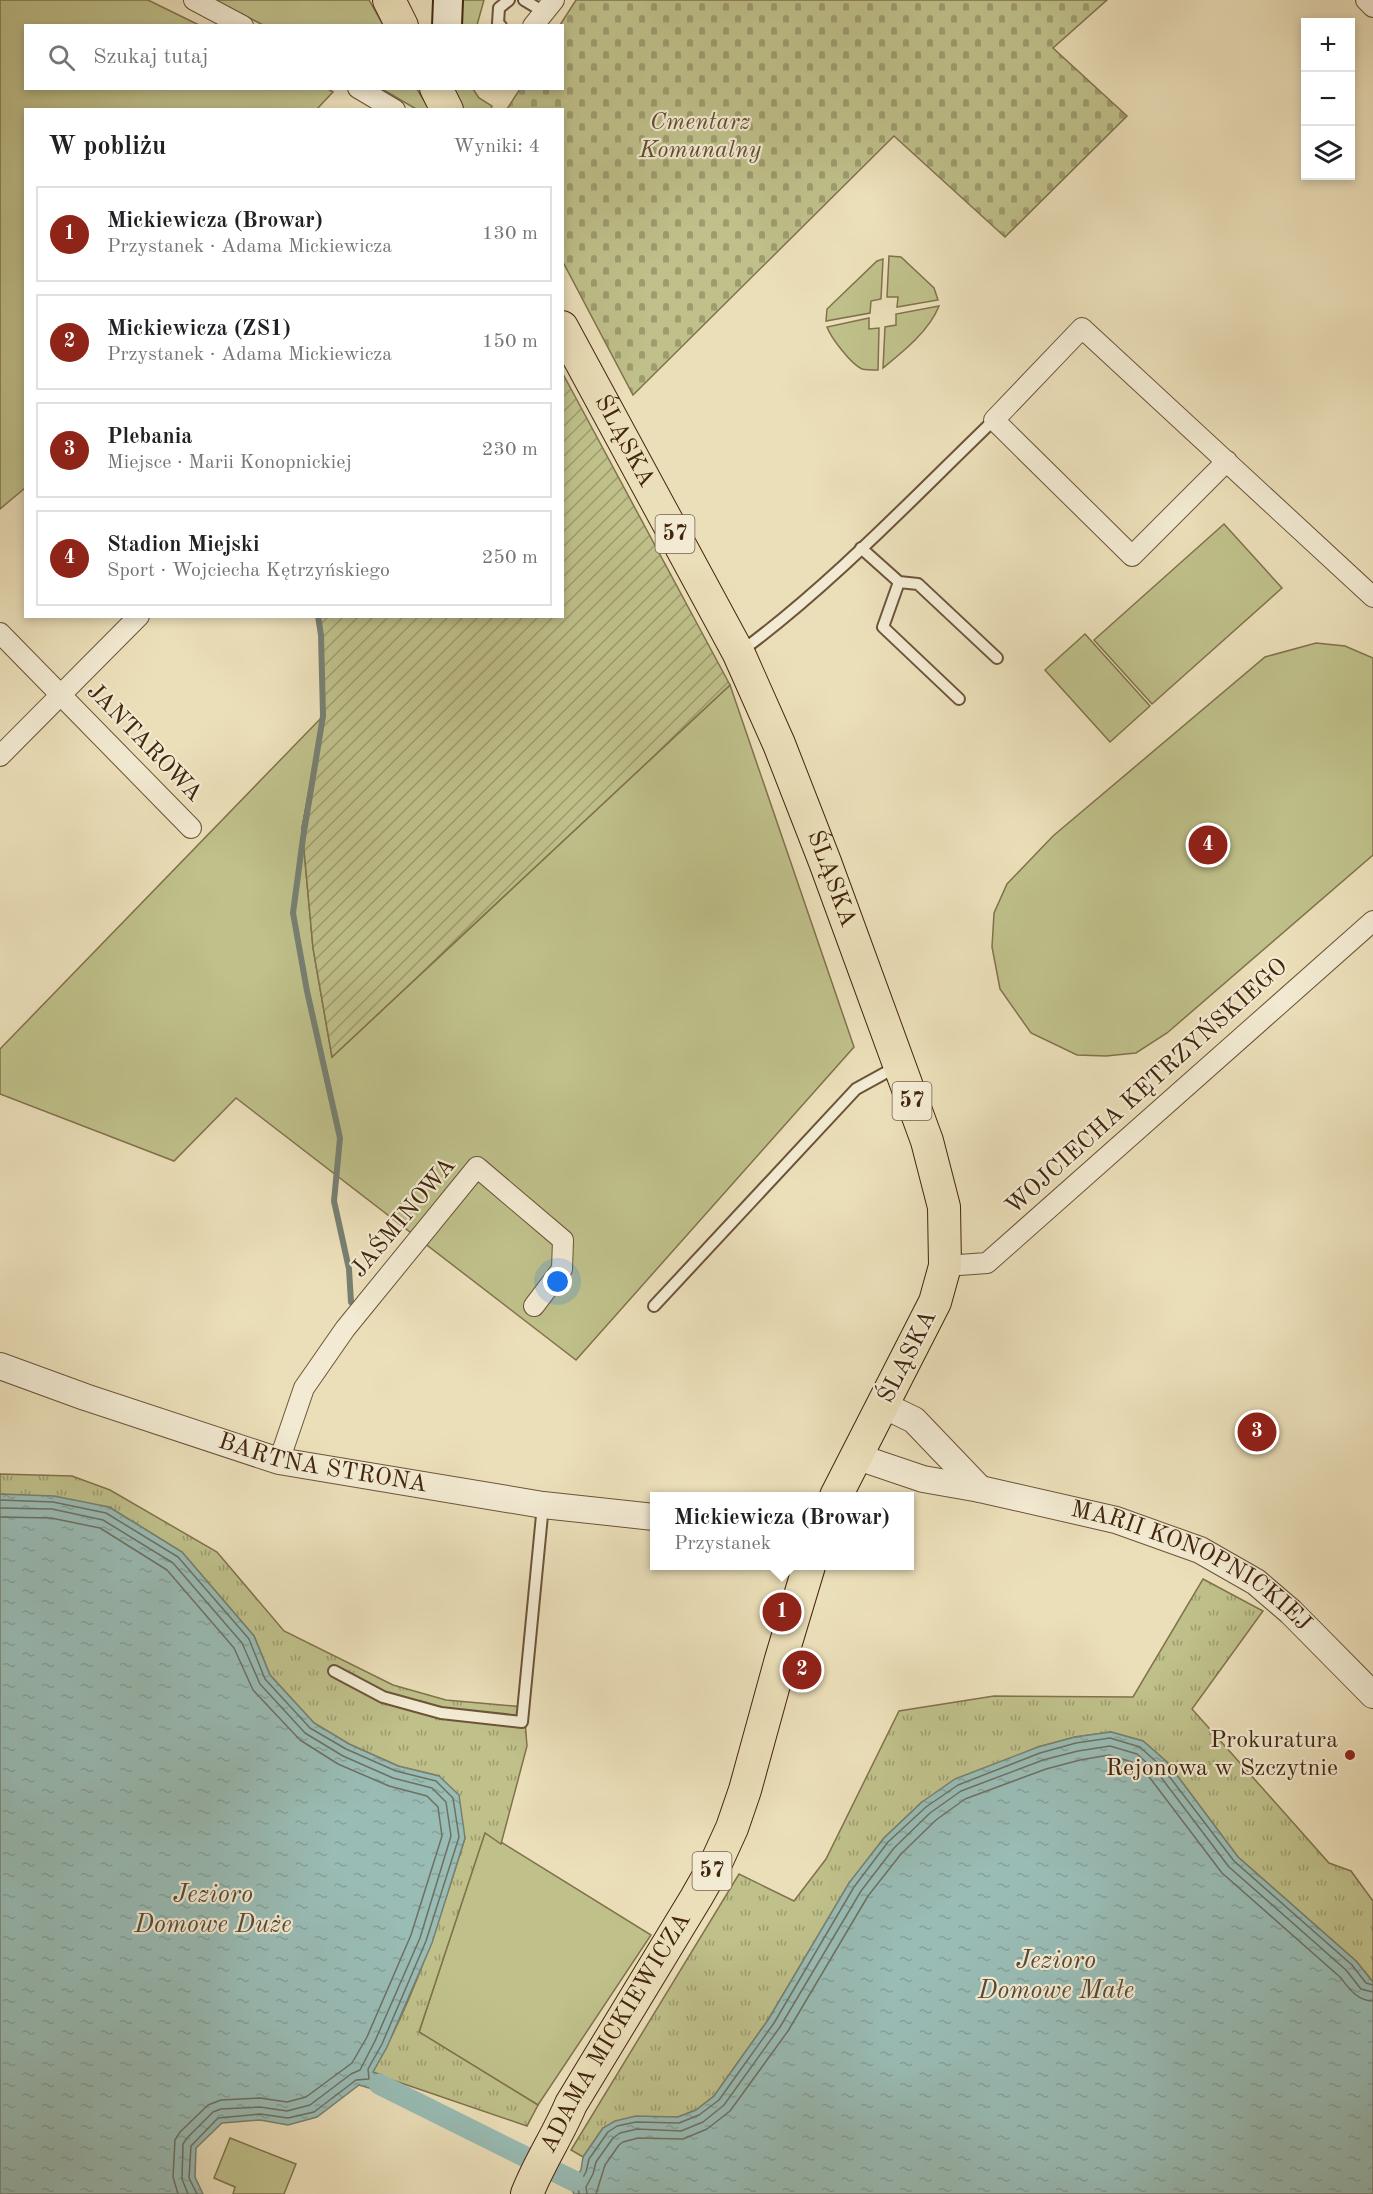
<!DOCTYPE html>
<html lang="pl">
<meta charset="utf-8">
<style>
body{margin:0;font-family:"Old Standard TT",serif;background:#f6f6f6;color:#202124}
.controls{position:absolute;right:18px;top:18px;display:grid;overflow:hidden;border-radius:0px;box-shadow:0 3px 9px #0003}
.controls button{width:54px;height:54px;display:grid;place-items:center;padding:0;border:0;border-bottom:2px solid #e0e0e0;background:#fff;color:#202124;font:30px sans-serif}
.you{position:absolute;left:558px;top:1282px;width:21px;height:21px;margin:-15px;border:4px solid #fff;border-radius:50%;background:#1a73e8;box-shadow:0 0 0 9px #1a73e833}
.badge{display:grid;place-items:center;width:39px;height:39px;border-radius:50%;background:#8f2418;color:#fff;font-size:20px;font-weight:700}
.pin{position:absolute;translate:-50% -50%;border:3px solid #fff;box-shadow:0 2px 6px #0006}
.popup{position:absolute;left:650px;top:1492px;width:264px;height:78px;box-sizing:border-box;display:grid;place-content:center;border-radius:0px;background:#fff;filter:drop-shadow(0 2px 4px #0005);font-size:20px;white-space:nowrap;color:#757577}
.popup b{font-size:22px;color:#202124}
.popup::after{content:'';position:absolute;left:50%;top:100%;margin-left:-12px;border:12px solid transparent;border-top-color:#fff}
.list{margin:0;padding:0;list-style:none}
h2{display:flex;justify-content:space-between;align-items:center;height:78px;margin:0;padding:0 24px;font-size:26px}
h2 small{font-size:20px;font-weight:400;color:#757577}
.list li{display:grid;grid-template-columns:39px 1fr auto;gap:18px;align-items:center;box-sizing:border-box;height:96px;margin:0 12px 12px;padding:0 12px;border:2px solid #e0e0e0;border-radius:0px}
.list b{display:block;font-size:22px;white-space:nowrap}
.list p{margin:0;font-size:20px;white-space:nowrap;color:#757577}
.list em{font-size:20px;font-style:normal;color:#757577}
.icon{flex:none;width:33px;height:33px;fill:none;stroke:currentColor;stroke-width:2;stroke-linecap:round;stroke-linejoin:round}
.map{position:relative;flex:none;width:1373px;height:2194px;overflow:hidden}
.search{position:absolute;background:#fff;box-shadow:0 3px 9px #0003;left:24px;top:24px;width:540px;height:66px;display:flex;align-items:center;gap:15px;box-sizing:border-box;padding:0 21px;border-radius:0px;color:#757577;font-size:22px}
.panel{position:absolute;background:#fff;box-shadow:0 3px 9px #0003;left:24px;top:108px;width:540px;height:510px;border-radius:0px}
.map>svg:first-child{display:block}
.grass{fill:#bfc08a;stroke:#81724c;stroke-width:1.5}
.cemetery{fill:url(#cemetery-stones);stroke:#81724c;stroke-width:1.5}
.park{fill:url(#park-tufts);stroke:#81724c;stroke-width:1.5}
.garden{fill:url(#garden-furrows);stroke:#81724c;stroke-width:1.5}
.water{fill:url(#water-ripples);stroke:#778072;stroke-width:1.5}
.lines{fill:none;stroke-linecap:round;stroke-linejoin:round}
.shore{stroke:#6e7062;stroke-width:1.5}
.stream{stroke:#778072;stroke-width:6}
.canal{stroke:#99bcb5;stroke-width:21}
.service-casing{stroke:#6d5439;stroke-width:14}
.minor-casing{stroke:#6d5439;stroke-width:22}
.tertiary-casing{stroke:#6d5439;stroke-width:28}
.secondary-casing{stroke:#43250e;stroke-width:32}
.primary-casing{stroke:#43250e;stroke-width:34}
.service{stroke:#f2ead2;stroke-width:10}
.minor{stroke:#f2ead2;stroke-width:20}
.tertiary{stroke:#f2ead2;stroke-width:26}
.secondary{stroke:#f2ead2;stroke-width:28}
.primary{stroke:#ebdfb9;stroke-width:32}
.poi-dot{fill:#8f2418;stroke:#f2ead2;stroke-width:2}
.labels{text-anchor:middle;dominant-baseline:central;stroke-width:4.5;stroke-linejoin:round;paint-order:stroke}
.shield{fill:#f2ead2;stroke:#786049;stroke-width:1.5}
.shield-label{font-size:22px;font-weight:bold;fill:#43250e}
.park-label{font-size:24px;font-style:italic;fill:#624c2d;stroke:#f2ead2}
.street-label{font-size:24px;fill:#43250e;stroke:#f2ead2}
.poi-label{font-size:24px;fill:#43250e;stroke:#f2ead2;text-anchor:end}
.water-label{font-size:26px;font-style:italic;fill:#584b38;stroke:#f2ead2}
</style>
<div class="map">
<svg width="1373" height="2194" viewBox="0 0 1373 2194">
<defs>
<pattern id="cemetery-stones" width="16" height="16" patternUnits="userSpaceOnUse" patternTransform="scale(1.5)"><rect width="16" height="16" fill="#bfc08a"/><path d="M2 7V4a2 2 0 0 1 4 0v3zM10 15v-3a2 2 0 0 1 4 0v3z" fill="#9d9c6f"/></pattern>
<pattern id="park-tufts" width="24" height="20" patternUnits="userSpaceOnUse" patternTransform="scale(1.5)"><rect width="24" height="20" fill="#bfc08a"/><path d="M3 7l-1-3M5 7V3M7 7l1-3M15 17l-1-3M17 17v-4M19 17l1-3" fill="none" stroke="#9d9c6f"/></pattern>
<pattern id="garden-furrows" width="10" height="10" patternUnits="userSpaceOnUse" patternTransform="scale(1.5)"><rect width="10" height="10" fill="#bfc08a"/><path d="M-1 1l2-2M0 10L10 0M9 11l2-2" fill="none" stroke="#9d9c6f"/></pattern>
<pattern id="water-ripples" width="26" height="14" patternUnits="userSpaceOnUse" patternTransform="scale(1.5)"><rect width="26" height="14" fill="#99bcb5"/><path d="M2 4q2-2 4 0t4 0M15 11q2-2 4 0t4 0" fill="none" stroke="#85a19a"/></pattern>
</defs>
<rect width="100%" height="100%" fill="#ebdfb9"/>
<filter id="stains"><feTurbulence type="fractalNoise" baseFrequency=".00333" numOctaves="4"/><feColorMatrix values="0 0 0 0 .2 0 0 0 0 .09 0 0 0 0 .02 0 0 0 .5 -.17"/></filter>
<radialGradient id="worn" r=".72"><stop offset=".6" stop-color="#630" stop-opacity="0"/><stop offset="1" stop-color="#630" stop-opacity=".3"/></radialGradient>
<g class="grass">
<polygon points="0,0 148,0 199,25 26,26 26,88 326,88 333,92 317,109 26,110 25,488 0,509"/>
<polygon points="215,0 369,0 383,25 263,25"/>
<polygon points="457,0 484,0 477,25 455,26"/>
<polygon points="382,89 417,89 429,109 416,109"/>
<polygon points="453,89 473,89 479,98 492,106 491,109 460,109"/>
<polygon points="889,256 901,257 934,288 938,300 897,307 898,297 887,297"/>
<polygon points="883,259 881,299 871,301 870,313 826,321 827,309 877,261"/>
<path d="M939,306c-10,25 -35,45 -56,62l2,-41 11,-2v-11z"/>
<path d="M869,318v11l10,-1 -1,42c-5,0 -12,0 -16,-1 -11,-5 -31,-31 -35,-42z"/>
<polygon points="1224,524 1282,588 1152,704 1094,640"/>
<polygon points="1085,634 1150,706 1110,742 1045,670"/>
<polygon points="1316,643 1345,646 1373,658 1373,855 1167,1033 1136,1053 1106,1056 1077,1055 1031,1033 1000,989 992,947 994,913 1007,884 1053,836 1265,657"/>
<polygon points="730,685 854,1047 576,1360 236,1098 174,1161 0,1094 0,1049 323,716 302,828 313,948 332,1057"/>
<polygon points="485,1832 651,1935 538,2105 419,2032"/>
<polygon points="230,2138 296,2164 284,2194 233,2194 235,2187 214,2178"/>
</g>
<polygon class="cemetery" points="576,0 1107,0 1053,48 1127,116 1005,237 894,136 633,395 563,262 562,110 507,109 520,89 562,88 562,26 560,25"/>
<g class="park">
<path d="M0,1474l72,2 38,14 107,62 67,79 109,54 53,15 78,7 3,39 -26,98 -16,-11 -66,199 119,73 -11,21 -155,-53c43,-74 68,-155 93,-235l-26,-62 -41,-10 -49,-22 -35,-21 -44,-48 -16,-39 -72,-84 -73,-45 -109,-13z"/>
<polygon points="1203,1579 1263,1611 1192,1709 1329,1863 1351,1871 1373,1901 1373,1982 1356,1961 1238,1857 1167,1762 1143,1741 1111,1732 1075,1737 1038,1747 922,1802 884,1838 849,1884 768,2020 714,2096 696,2110 678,2117 662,2117 603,2128 583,2157 571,2150 739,1874 794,1901 826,1859 899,1711 994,1696 1133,1697"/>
</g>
<polygon class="garden" points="563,374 730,685 332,1057 313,948 302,828 323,716 321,635 318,617 562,616"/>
<g class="water">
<polygon points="0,1494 54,1496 109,1507 182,1552 254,1636 270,1675 314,1723 349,1744 398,1766 439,1776 459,1795 465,1838 432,1943 387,2047 373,2072 382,2075 376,2090 359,2085 317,2117 288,2125 260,2120 222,2123 196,2148 195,2177 203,2194 0,2194"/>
<polygon points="1111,1732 1143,1741 1167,1762 1238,1857 1356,1961 1373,1982 1373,2194 574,2194 570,2186 581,2170 583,2157 603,2128 615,2121 636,2116 678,2117 696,2110 714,2096 768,2020 849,1883 884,1838 922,1802 955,1779 1038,1747 1075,1737"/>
</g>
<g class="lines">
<g class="shore">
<polyline points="0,1500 53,1502 106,1513 178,1557 249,1639 265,1679 310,1728 346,1749 396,1771 436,1781 453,1798 459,1837 426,1941 382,2044 368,2069 369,2079 356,2080 314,2112 288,2118 260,2114 218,2118 191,2146 189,2178 197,2194"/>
<polyline points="0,1508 52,1509 103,1520 173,1563 242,1643 260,1684 305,1733 343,1756 393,1778 432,1788 446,1802 451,1836 420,1938 375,2041 360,2070 351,2074 310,2105 287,2111 260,2107 221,2109 213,2112 187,2138 183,2144 182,2179 188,2194"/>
<polyline points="0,1517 51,1518 100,1528 167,1570 234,1648 253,1690 300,1740 338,1764 389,1786 427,1796 438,1807 442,1836 411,1935 367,2037 352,2063 306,2097 287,2102 260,2098 221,2100 208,2105 180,2132 175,2140 173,2177 178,2194"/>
<polyline points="579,2194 578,2186 586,2172 589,2159 608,2132 617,2126 636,2122 679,2123 699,2115 719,2100 774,2023 854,1887 888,1842 926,1807 958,1785 1040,1753 1076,1743 1110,1738 1140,1747 1162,1767 1234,1861 1352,1965 1366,1983 1373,1985"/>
<polyline points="587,2194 586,2187 593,2174 596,2162 613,2138 620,2133 637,2129 681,2131 703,2122 724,2105 780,2027 861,1891 894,1848 930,1813 961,1791 1043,1760 1078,1751 1110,1746 1137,1754 1157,1772 1229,1867 1346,1970 1361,1989 1373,1992"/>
<path d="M596,2194l9,-29 14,-20 4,-3 15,-4 45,1 24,-10 23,-18 58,-80 80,-135 33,-42 35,-34 29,-21 81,-30 34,-9 29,-5 23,7 18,16 72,95 118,104c9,11 17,24 33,24"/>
</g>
<polyline class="stream" points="318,616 321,635 323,716 303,838 293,913 307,991 340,1138 334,1201 349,1269 351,1302"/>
<polyline class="canal" points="379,2084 574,2181"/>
<defs>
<g id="service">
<polyline points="524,0 544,12"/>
<polyline points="501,26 498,23 499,8 509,0"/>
<polyline points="861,548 899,582 918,584 997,658"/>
<polyline points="899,582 883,627 959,699"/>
<path d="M740,652c90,-66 173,-154 254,-232"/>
<polyline points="654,1306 856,1089 896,1067"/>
<polyline points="334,1671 383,1697 441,1713 522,1722 543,1505"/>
</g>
<g id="minor">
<polyline points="194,0 243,26"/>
<polyline points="1366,0 1373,7"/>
<polyline points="533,26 554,0"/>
<polyline points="358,88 395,110"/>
<polyline points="1227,461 1132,556 994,420 1082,328 1373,597"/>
<polyline points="0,633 191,828"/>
<polyline points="0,756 139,616"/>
<polyline points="945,1266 987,1263 1373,921"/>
<polyline points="279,1461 304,1388 345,1329 477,1167 563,1240 562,1269 534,1306"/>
</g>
<g id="tertiary">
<path id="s1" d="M0,1366l85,31 194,64 264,44 111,12"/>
<polyline points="883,1405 914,1420 980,1489"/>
<path id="s2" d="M858,1457l65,22 57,10 136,31 84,30 56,32 35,30 82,83"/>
</g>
<polyline id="secondary" points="447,26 448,0"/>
<g id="primary">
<polyline points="389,0 402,26"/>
<polyline points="436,88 447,110"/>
<path id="s3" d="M562,327l177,327 40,90 46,118 102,279 17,66 1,59 -10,36 -99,194"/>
<path id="s4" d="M527,2194c12,-31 31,-59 44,-90l125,-206 20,-35 16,-35 13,-38 36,-131 28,-93"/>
</g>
</defs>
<use href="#service" class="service-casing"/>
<use href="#minor" class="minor-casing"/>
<use href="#tertiary" class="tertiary-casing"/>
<use href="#secondary" class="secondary-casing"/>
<use href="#primary" class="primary-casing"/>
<use href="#service" class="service"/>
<use href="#minor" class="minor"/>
<use href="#tertiary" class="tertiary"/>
<use href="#secondary" class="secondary"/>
<use href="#primary" class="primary"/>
</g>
<circle class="poi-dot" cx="1350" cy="1755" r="6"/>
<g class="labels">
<g class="shield">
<rect x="655.5" y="515" width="39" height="38" rx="4.5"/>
<rect x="892.5" y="1082" width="39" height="38" rx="4.5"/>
<rect x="692.5" y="1852" width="39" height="38" rx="4.5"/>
</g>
<g class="shield-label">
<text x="675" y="534">57</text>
<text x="912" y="1101">57</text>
<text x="712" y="1871">57</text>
</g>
<g class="park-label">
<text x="700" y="123">Cmentarz<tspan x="700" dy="28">Komunalny</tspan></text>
</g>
<g class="street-label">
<text stroke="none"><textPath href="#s3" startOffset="130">ŚLĄSKA</textPath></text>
<text transform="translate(144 743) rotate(46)">JANTAROWA</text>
<text stroke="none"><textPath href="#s3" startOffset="615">ŚLĄSKA</textPath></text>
<text transform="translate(1147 1087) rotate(-42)">WOJCIECHA KĘTRZYŃSKIEGO</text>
<text transform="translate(404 1218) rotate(-50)">JAŚMINOWA</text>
<text transform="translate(908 1357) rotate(-63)">ŚLĄSKA</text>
<text stroke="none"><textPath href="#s1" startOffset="338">BARTNA STRONA</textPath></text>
<text stroke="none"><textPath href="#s2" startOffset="354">MARII KONOPNICKIEJ</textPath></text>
<text stroke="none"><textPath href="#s4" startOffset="184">ADAMA MICKIEWICZA</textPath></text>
</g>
<g class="poi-label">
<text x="1338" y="1741">Prokuratura<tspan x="1338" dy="28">Rejonowa w Szczytnie</tspan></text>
</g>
<g class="water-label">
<text x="213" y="1895">Jezioro<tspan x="213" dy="30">Domowe Duże</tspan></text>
<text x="1056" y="1961">Jezioro<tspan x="1056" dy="30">Domowe Małe</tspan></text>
</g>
</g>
<rect width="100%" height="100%" filter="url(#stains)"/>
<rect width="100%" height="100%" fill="url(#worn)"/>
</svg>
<div class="controls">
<button>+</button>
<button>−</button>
<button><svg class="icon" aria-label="layers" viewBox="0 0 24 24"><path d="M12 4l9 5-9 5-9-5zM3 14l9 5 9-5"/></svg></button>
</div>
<div class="you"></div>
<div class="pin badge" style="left:782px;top:1612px">1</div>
<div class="popup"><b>Mickiewicza (Browar)</b>Przystanek</div>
<div class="pin badge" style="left:802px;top:1670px">2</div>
<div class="pin badge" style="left:1257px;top:1432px">3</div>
<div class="pin badge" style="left:1208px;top:845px">4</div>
<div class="search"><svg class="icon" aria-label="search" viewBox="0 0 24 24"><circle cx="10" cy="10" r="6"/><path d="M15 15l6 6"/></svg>Szukaj tutaj</div>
<section class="panel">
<h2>W pobliżu<small>Wyniki: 4</small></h2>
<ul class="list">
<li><span class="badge">1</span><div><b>Mickiewicza (Browar)</b><p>Przystanek · Adama Mickiewicza</p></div><em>130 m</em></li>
<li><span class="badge">2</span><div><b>Mickiewicza (ZS1)</b><p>Przystanek · Adama Mickiewicza</p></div><em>150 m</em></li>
<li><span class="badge">3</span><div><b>Plebania</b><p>Miejsce · Marii Konopnickiej</p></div><em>230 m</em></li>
<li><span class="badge">4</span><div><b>Stadion Miejski</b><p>Sport · Wojciecha Kętrzyńskiego</p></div><em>250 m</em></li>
</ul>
</section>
</div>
